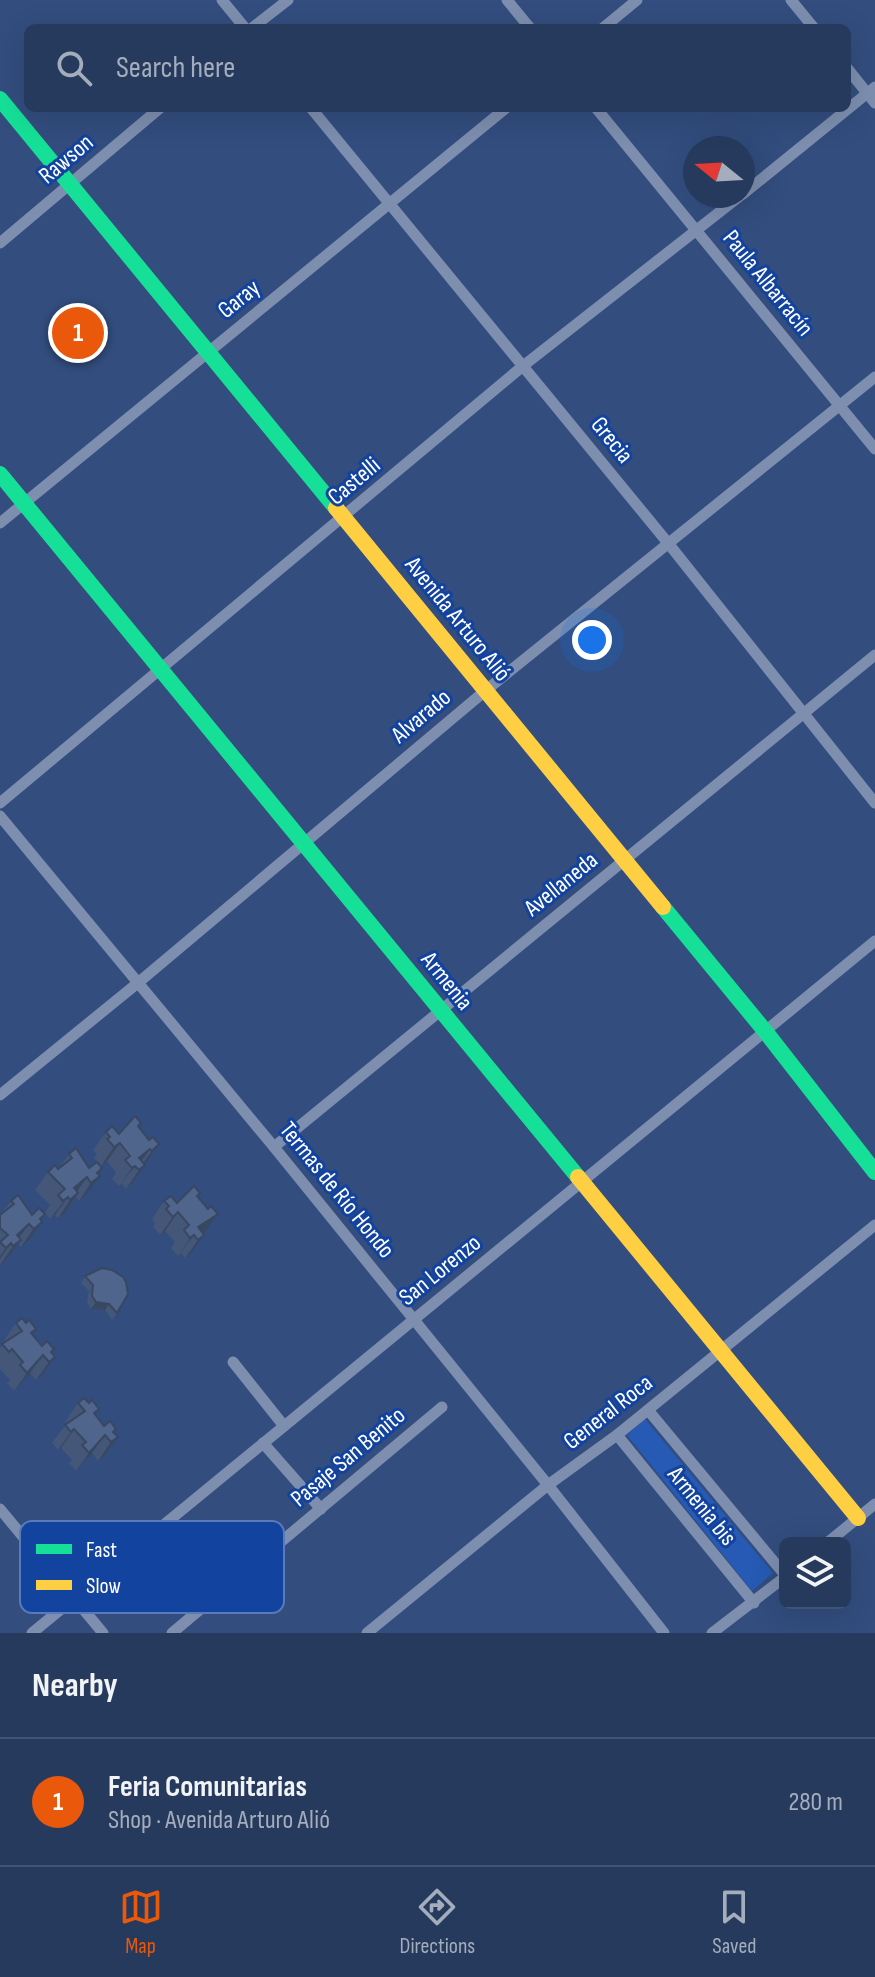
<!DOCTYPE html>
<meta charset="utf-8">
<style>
body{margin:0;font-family:"Sofia Sans Condensed",sans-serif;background:#2e4164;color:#f1f3f6}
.controls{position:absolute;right:24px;bottom:24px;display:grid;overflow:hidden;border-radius:12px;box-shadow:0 8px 32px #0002}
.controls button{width:72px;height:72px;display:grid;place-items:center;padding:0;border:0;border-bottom:2px solid #425473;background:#263a5e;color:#f1f3f6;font:40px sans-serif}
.compass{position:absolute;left:683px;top:136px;width:72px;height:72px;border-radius:50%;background:#263a5e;box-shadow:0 8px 32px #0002;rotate:288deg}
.you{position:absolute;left:592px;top:640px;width:28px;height:28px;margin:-20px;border:6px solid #fff;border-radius:50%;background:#1a73e8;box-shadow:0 0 0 12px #1a73e833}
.badge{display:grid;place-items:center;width:52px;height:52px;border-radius:50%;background:#ea580c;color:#fff;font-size:26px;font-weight:700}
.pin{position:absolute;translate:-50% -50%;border:4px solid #fff;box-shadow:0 2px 8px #0006}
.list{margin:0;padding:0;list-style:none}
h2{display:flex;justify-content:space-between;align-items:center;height:104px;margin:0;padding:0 32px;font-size:34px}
h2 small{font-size:26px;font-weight:400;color:#a4adbc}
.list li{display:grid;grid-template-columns:52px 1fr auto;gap:24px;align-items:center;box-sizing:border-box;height:128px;padding:0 32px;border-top:2px solid #425473}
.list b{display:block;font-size:30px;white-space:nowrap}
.list p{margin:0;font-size:26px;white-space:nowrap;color:#a4adbc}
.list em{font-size:26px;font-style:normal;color:#a4adbc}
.icon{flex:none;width:44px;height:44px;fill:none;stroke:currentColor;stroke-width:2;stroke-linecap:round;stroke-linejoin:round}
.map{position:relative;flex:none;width:875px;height:1633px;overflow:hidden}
.search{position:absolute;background:#263a5e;box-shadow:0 8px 32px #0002;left:24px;right:24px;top:24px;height:88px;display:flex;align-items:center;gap:20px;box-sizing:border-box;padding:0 28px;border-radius:12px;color:#a4adbc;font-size:30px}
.sheet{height:232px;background:#263a5e}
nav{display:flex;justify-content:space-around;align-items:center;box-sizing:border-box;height:112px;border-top:2px solid #425473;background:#263a5e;font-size:22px;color:#a4adbc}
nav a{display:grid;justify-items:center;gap:4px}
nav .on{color:#ea580c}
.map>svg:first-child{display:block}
.green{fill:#265ab4}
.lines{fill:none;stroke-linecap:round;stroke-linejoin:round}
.street{stroke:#7d8eaf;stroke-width:11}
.fast{stroke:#16e098;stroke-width:16}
.slow{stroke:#ffcf43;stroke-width:16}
.wall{fill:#455778}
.shaded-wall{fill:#384762}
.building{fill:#50658c;stroke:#384762;stroke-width:2}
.labels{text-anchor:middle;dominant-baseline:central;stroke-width:6;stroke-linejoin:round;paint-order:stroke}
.street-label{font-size:24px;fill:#fff;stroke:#12439e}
.key{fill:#12439e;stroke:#597bbb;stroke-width:2}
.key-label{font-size:22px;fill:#fff}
</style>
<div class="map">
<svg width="875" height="1633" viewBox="0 0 875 1633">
<rect width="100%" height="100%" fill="#324d7e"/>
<polygon class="green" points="645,1419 773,1573 752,1591 627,1435"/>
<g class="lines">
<g class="street">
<polyline points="222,0 245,28"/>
<polyline points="507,0 530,28"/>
<polyline points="791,0 814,28"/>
<polyline points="252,28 288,0"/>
<polyline points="603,28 637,0"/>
<polyline points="847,68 875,103"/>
<polyline points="311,108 668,543 875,803"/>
<polyline points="596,108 875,449"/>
<polyline points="743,194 875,87"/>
<polyline points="0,243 160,108"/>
<polyline points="0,523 506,108"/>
<polyline points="0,803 523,366 740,196"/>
<polyline points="0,816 274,1147 548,1485 664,1633"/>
<polyline points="0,1095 139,982 485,691 875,377"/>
<polyline points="274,1147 875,655"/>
<polyline points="233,1362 284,1426"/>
<polyline points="648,1410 785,1575"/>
<polyline points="617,1435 754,1603"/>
<polyline points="263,1443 321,1509"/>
<polyline points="0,1509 103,1633"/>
<polyline points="827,1543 875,1504"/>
<polyline points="32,1633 875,941"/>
<polyline points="172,1633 442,1407"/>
<polyline points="367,1633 548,1485 617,1435 875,1225"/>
<polyline points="712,1633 785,1577"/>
</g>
<g class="fast">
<polyline points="0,99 336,508"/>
<polyline points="0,474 578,1177"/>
<polyline points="663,907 765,1031 875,1172"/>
</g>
<g class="slow">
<polyline points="336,508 663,907"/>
<polyline points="578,1177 858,1518"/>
</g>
</g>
<g class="wall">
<polygon points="139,1127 149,1140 159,1144 132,1184 126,1189 122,1184 119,1186 112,1179 116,1173 107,1161 101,1166 94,1158 97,1154 93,1150 106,1132 119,1134"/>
<polygon points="69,1154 98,1174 87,1194 79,1201 76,1197 66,1212 58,1218 55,1215 50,1219 45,1213 50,1205 35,1190 48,1172 58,1169"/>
<polygon points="197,1197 208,1209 218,1214 203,1234 191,1253 185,1258 181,1253 178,1256 171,1248 175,1242 165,1231 160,1235 153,1227 155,1224 152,1219 164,1201 177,1203"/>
<polygon points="11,1201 32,1215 45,1214 41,1220 42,1222 29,1240 21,1247 18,1244 8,1258 0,1265 0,1215"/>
<polygon points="85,1276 117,1313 112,1320 105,1310 91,1309 87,1302 89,1291 81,1283"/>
<polygon points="16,1323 32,1334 42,1346 55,1357 42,1375 36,1380 30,1373 14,1391 7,1383 10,1380 0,1369 0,1348 4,1343 3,1342"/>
<polygon points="78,1403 95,1414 104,1426 116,1429 114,1432 118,1437 105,1455 98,1461 92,1453 76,1471 69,1463 72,1460 61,1448 58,1450 52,1443 67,1423 65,1422"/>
</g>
<g class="shaded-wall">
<polygon points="120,1143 107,1161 101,1166 114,1147"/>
<polygon points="159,1144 146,1163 139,1169 152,1151"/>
<polygon points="150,1149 137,1167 135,1166 119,1186 139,1158"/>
<polygon points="145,1165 132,1184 126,1189 139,1170"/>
<polygon points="102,1168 93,1181 100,1176 87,1194 79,1201 97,1173"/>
<polygon points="87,1177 74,1196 68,1197 55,1215 50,1219 74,1188"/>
<polygon points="78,1193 66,1212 58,1218 70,1200"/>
<polygon points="178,1212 165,1231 160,1235 173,1217"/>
<polygon points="45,1214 35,1228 42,1222 29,1240 21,1247 40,1219"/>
<polygon points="218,1214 205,1232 196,1238 194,1235 178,1256 198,1227"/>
<polygon points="29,1224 16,1242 11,1243 0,1259 0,1256 6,1248 17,1235"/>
<polygon points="204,1235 191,1253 185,1258 198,1240"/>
<polygon points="21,1240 8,1258 0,1265 13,1246"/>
<polygon points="96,1302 109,1304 105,1310 91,1309"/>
<polygon points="43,1355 30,1373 14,1391 27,1373"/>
<polygon points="55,1357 42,1375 36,1380 49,1362"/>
<polygon points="74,1429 61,1448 58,1450 71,1432"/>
<polygon points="105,1435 92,1453 76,1471 89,1453"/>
<polygon points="118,1437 105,1455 98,1461 111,1442"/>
</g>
<g class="building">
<polygon points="135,1116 141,1123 138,1126 149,1140 153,1137 159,1144 152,1151 150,1149 139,1158 145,1165 139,1170 135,1166 132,1168 125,1160 130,1156 120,1143 114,1147 107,1139 110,1137 106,1132 112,1126 119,1134"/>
<polygon points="76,1148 89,1168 97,1162 102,1168 97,1173 100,1176 91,1183 87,1177 74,1188 78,1193 70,1200 68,1197 63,1201 58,1195 65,1189 48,1172 55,1165 58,1169 72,1158 69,1154"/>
<polygon points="194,1186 200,1193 197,1196 208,1209 211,1206 218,1214 198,1227 204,1235 198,1240 194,1235 190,1238 184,1230 189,1225 178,1212 173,1217 166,1209 169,1206 164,1201 171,1196 177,1203"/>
<polygon points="18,1195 32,1215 39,1208 45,1214 40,1219 42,1222 34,1229 29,1224 17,1235 21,1240 13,1246 11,1243 6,1248 0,1242 8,1235 0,1228 0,1215 14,1204 11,1201"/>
<polygon points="102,1268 112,1270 123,1277 126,1282 128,1294 117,1313 109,1304 96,1302 92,1296 93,1285 85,1276"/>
<polygon points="22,1318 26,1323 29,1320 36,1329 31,1333 42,1346 47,1341 54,1349 51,1352 55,1357 49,1362 43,1355 27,1373 20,1365 23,1362 12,1349 9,1352 2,1344 22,1331 16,1323"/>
<polygon points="84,1398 89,1403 92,1400 99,1409 94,1413 104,1426 110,1421 116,1429 113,1432 118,1437 111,1442 105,1435 89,1453 82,1445 86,1442 74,1429 71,1432 65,1425 85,1411 78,1403"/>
</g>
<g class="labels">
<g class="street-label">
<text transform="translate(66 159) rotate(-40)">Rawson</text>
<text transform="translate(768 283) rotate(51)">Paula Albarracín</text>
<text transform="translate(239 299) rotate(-39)">Garay</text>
<text transform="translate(612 440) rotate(51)">Grecia</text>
<text transform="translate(354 481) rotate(-40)">Castelli</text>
<text transform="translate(458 619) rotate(51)">Avenida Arturo Alió</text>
<text transform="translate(421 716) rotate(-40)">Alvarado</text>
<text transform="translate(561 884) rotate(-39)">Avellaneda</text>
<text transform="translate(447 981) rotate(51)">Armenia</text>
<text transform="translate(337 1190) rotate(51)">Termas de Río Hondo</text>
<text transform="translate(440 1270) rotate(-39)">San Lorenzo</text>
<text transform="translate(608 1412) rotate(-38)">General Roca</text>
<text transform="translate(348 1457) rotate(-40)">Pasaje San Benito</text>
<text transform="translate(702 1506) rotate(51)">Armenia bis</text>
</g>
</g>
<rect x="20" y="1521" width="264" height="92" rx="12" class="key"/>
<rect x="36" y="1544" width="36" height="10" fill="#16e098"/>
<rect x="36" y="1580" width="36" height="10" fill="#ffcf43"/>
<g class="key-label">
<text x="86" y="1557">Fast</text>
<text x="86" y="1593">Slow</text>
</g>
</svg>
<div class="controls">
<button><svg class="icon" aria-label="layers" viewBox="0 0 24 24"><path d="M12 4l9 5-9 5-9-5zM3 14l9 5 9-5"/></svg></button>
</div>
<svg class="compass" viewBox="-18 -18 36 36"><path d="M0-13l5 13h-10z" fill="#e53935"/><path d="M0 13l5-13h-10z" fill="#a4adbc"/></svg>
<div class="you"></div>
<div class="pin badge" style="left:78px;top:333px">1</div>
<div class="search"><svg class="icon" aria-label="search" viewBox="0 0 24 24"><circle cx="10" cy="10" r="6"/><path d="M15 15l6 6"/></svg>Search here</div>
</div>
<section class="sheet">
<h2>Nearby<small></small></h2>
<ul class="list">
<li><span class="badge">1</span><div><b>Feria Comunitarias</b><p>Shop · Avenida Arturo Alió</p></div><em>280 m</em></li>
</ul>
</section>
<nav>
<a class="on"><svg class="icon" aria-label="map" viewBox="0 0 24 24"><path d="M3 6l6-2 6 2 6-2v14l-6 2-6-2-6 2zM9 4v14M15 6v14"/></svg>Map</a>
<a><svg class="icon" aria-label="directions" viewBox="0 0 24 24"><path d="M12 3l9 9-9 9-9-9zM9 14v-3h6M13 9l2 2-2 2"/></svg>Directions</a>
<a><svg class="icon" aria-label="saved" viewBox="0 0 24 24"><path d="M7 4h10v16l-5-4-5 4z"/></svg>Saved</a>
</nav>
